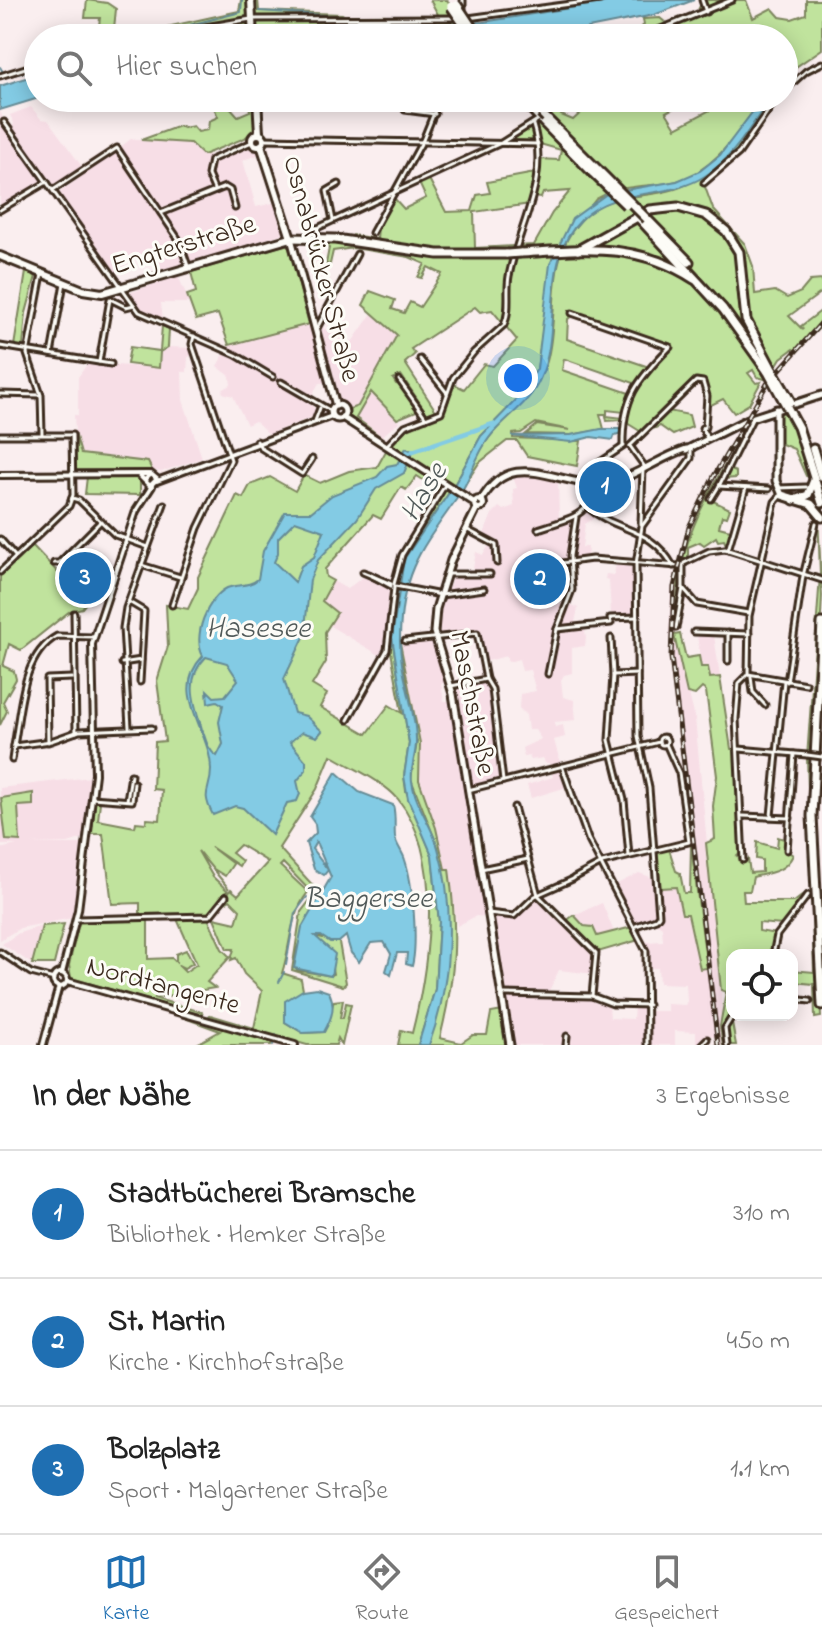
<!DOCTYPE html>
<html lang="de">
<meta charset="utf-8">
<style>
body{margin:0;font-family:"Indie Flower",sans-serif;background:#f2f2f2;color:#222}
.controls{position:absolute;right:24px;bottom:24px;display:grid;overflow:hidden;border-radius:16px;box-shadow:0 4px 20px #0003}
.controls button{width:72px;height:72px;display:grid;place-items:center;padding:0;border:0;border-bottom:2px solid #e0e0e0;background:#fff;color:#222;font:40px sans-serif}
.you{position:absolute;left:518px;top:378px;width:28px;height:28px;margin:-20px;border:6px solid #fff;border-radius:50%;background:#1a73e8;box-shadow:0 0 0 12px #1a73e833}
.badge{display:grid;place-items:center;width:52px;height:52px;border-radius:50%;background:#1f6fb2;color:#fff;font-size:26px;font-weight:700}
.pin{position:absolute;translate:-50% -50%;border:4px solid #fff;box-shadow:0 2px 8px #0006}
.list{margin:0;padding:0;list-style:none}
h2{display:flex;justify-content:space-between;align-items:center;height:104px;margin:0;padding:0 32px;font-size:34px}
h2 small{font-size:26px;font-weight:400;color:#767676}
.list li{display:grid;grid-template-columns:52px 1fr auto;gap:24px;align-items:center;box-sizing:border-box;height:128px;padding:0 32px;border-top:2px solid #e0e0e0}
.list b{display:block;font-size:30px;white-space:nowrap}
.list p{margin:0;font-size:26px;white-space:nowrap;color:#767676}
.list em{font-size:26px;font-style:normal;color:#767676}
.icon{flex:none;width:44px;height:44px;fill:none;stroke:currentColor;stroke-width:2;stroke-linecap:round;stroke-linejoin:round}
.map{position:relative;flex:none;width:822px;height:1045px;overflow:hidden}
.search{position:absolute;background:#fff;box-shadow:0 4px 20px #0003;left:24px;right:24px;top:24px;height:88px;display:flex;align-items:center;gap:20px;box-sizing:border-box;padding:0 28px;border-radius:44px;color:#767676;font-size:30px}
.sheet{height:488px;background:#fff}
nav{display:flex;justify-content:space-around;align-items:center;box-sizing:border-box;height:112px;border-top:2px solid #e0e0e0;background:#fff;font-size:22px;color:#767676}
nav a{display:grid;justify-items:center;gap:4px}
nav .on{color:#1f6fb2}
.map>svg:first-child{display:block}
.built{fill:#f7dee6}
.green{fill:#c0e39d;stroke:#7e865e;stroke-width:2;fill-rule:evenodd}
.water{fill:#83cbe4;stroke:#668b95;stroke-width:2;fill-rule:evenodd}
.lines{fill:none;stroke-linecap:round;stroke-linejoin:round}
.stream{stroke:#668b95;stroke-width:2}
.river{stroke:#83cbe4;stroke-width:5}
.minor-casing{stroke:#3b2a1e;stroke-width:9}
.tertiary-casing{stroke:#3b2a1e;stroke-width:10}
.secondary-casing{stroke:#3b2a1e;stroke-width:11}
.primary-casing{stroke:#3b2a1e;stroke-width:12}
.trunk-casing{stroke:#3b2a1e;stroke-width:13}
.minor{stroke:#fdfcf7;stroke-width:3}
.tertiary{stroke:#fdfcf7;stroke-width:4}
.secondary{stroke:#fdfcf7;stroke-width:5}
.primary{stroke:#fdfcf7;stroke-width:6}
.trunk{stroke:#fdfcf7;stroke-width:7}
.rail-casing{stroke:#3b2a1e;stroke-width:5}
.rail{stroke:#fdfcf7;stroke-width:2;stroke-dasharray:6;stroke-linecap:butt}
.minor-bridge-casing{stroke:#3b2a1e;stroke-width:9;stroke-linecap:butt}
.trunk-bridge-casing{stroke:#3b2a1e;stroke-width:13;stroke-linecap:butt}
.minor-bridge{stroke:#fdfcf7;stroke-width:3}
.trunk-bridge{stroke:#fdfcf7;stroke-width:7}
.labels{text-anchor:middle;dominant-baseline:central;stroke-width:6;stroke-linejoin:round;paint-order:stroke}
.street-label{font-size:28px;fill:#3b2a1e;stroke:#fdfcf7}
.water-label{font-size:30px;font-style:italic;fill:#515a59;stroke:#fdfcf7}
</style>
<div class="map">
<svg width="822" height="1045" viewBox="0 0 822 1045">
<rect width="100%" height="100%" fill="#faeeef"/>
<filter id="ink" filterUnits="userSpaceOnUse"><feTurbulence type="fractalNoise" baseFrequency=".0125" numOctaves="2"/><feDisplacementMap in="SourceGraphic" scale="16" xChannelSelector="R" yChannelSelector="G"/><feConvolveMatrix kernelMatrix="1 2 1 2 8 2 1 2 1" color-interpolation-filters="sRGB"/></filter>
<g filter="url(#ink)">
<g class="built">
<polygon points="31,107 41,119 48,120 83,168 56,186 48,182 0,210 0,110 4,122 29,156 12,130 14,123 10,115"/>
<polygon points="131,139 190,143 214,158 248,147 259,151 261,154 243,160 256,207 277,202 284,233 159,274 152,255 134,260 115,273 59,193"/>
<polygon points="178,276 190,303 161,303 163,321 143,312 129,293"/>
<polygon points="373,312 398,334 358,406 347,410 337,399 332,382 319,383 308,402 316,410 315,416 269,434 255,421 247,425 233,396 223,393 222,390 231,385 230,376 217,366 229,345 312,323 352,342"/>
<polygon points="162,326 169,329 168,347 192,348 194,355 188,357 187,372 182,372 183,400 202,458 161,472 152,470 148,462 81,454 75,433 74,415 78,415 78,377 88,363 158,368"/>
<polygon points="370,392 399,422 381,437 356,418"/>
<polygon points="530,474 558,478 559,521 577,518 586,509 596,517 585,524 582,547 588,547 587,558 547,564 528,579 530,588 540,586 543,596 550,596 551,604 568,603 578,608 574,627 584,626 586,637 585,646 572,648 572,673 564,675 561,680 563,697 574,700 576,720 554,722 555,727 563,725 565,737 554,740 567,787 531,798 527,785 553,777 549,763 545,763 543,758 531,760 529,756 524,757 522,748 541,739 535,730 528,730 526,715 519,708 520,694 536,691 530,670 522,671 519,659 508,662 506,656 484,662 477,632 446,636 440,633 439,627 440,608 454,574 472,574 476,552 483,555 490,544 482,539 492,514 499,507 503,510 514,506 513,489 517,488 513,477"/>
<polygon points="704,490 711,492 692,531 681,567 674,635 695,718 721,990 723,1045 716,1045 715,1038 710,1035 696,1045 696,1032 675,1031 675,1045 650,1045 650,1011 667,1011 667,1004 685,1005 687,1001 686,984 659,983 658,968 651,968 646,942 663,941 662,927 656,923 660,916 660,888 676,886 682,913 688,914 691,921 700,968 707,967 669,632 671,589 677,566"/>
<polygon points="616,564 634,568 633,616 614,616 611,613 609,580 605,579 606,574 614,575"/>
<polygon points="364,576 391,590 387,609 387,650 381,656 330,626 336,614 322,601 333,581 347,589"/>
<polygon points="697,634 714,635 720,677 710,678 701,668"/>
<polygon points="431,640 446,682 441,684 444,701 451,701 486,917 476,916 457,926 449,870 445,870 436,828 419,780 420,743 401,643"/>
<polygon points="484,681 488,682 491,695 501,780 470,787 455,688"/>
<polygon points="91,777 84,838 68,843 29,844 83,844 72,918 20,928 0,940 0,849 17,845 0,845 0,788"/>
<polygon points="639,873 656,879 657,917 637,924 615,885"/>
<polygon points="535,894 550,914 594,953 594,974 559,970 548,993 507,991 491,911 514,915"/>
<polygon points="602,903 614,932 597,937 593,927 584,926 574,915"/>
<polygon points="42,926 32,964 2,944 19,933"/>
<polygon points="506,997 591,998 596,1003 609,1005 610,1018 633,1019 634,1006 643,1006 646,1009 645,1045 569,1045 569,1039 566,1038 565,1045 514,1045"/>
</g>
<g class="green">
<polygon points="87,0 107,3 116,9 113,38 85,38 98,33 100,18 85,18"/>
<polygon points="241,0 258,0 259,11 342,14 351,19 440,18 430,0 447,0 463,23 261,33 252,30 245,34 117,38 239,11"/>
<polygon points="703,0 746,0 753,18 772,8 780,17 792,19 806,14 806,0 822,0 822,49 784,75 784,38 627,38 644,25 643,19 660,18 671,27 694,18"/>
<polygon points="210,98 222,98 238,116 250,111 248,98 253,98 255,128 245,138 203,155 190,143 141,140 179,126 184,128 193,126 198,132 208,130 209,121 218,117"/>
<path d="M559,98h36l-17,10 -12,-5 -7,3 2,9 12,5 24,-22h96l-27,14 10,16 38,-20 4,-4 -2,-6h47c-24,31 -45,71 -86,83 -18,5 -38,4 -56,8l-75,-75z"/>
<path d="M771,98h6l-38,55 -35,31 9,25 32,35 8,22 2,28 20,-3 12,7 14,-6 9,-11 12,-1v12l-33,24 14,14 -2,-4 21,-16v15l-26,26 -3,-2 -12,9 -8,13 -46,-64 -50,-58 92,125 -4,5 -8,-2 -4,-7 -5,3 8,10 5,-1 -12,22 -15,9 -11,-14 -16,8 -4,-25 -7,-1 -33,29 26,5 3,12 -19,8 -13,-9 -17,7 -21,-13 -15,1 -1,-5 17,2 2,-6 -18,-2v4h-7l4,15 -33,6 -45,-1 11,-9 33,5 -34,-7 -15,10 -8,1v4l68,3 -4,25 -50,-10 -10,-15h-10l-28,22 -19,29c9,-18 17,-38 29,-54 20,-27 48,-42 58,-77 13,-46 -3,-101 33,-140 27,-30 60,-21 95,-32 44,-14 70,-56 96,-91zM573,315l96,32 -20,20 -82,-28 1,-20zM564,359h1l72,25 -5,10 -70,-24z"/>
<path d="M539,124l69,69 -12,6 -43,55 -16,115 -15,25 -41,42 -28,51 -43,62 -11,36 4,-26 37,-68 -23,-15 -11,14 -5,-3 -20,32 -8,-4 -48,54 1,8 7,4 -11,20 15,12 -12,19 1,30 -14,23 15,9 -7,13 47,27 22,-29 13,8 -12,-67 6,-49 -4,40 17,106 -5,33 2,15 26,64 7,67 -4,67 -17,56h-20l3,-15 11,3c17,-67 33,-175 -14,-234 -15,-18 -46,-31 -67,-44l-14,34 -38,59 38,42 -5,3 -29,-30 -3,3 28,26c-20,27 -16,50 -26,81l19,6 2,11 -8,7 -10,25 18,11 21,-1 10,-31 9,-1 -3,18h3l3,-15 5,1 -9,41 -4,-7 -2,7h-29l-99,-28 2,-2 44,13 8,-37 -18,-17 -8,-16 -5,2 3,-11h-7l-13,-31 22,5 4,-13 -10,-10 -11,6 12,-17 7,6 30,-33 -28,-17 -8,8 10,8 -3,5 -28,-19 22,17 -8,12 -13,-8 17,21 -31,-38 15,26 15,14 -22,24 -66,2v-14l-28,1 -9,-70h-11l3,-32h5l-2,18 37,7 1,-5 10,1 1,-4 13,1 2,-30 -9,-1 2,-47 10,-1 -8,-60 11,-35 -2,-41 22,4 10,-21v-11l39,-82 6,3 7,-13 20,-8 25,14 9,-16 16,8 29,-12 28,-4 10,-18 15,7 -12,-10c16,-28 47,-21 56,-38 4,-7 4,-17 6,-25l12,6 20,-25 9,2 24,-26 -25,-30 -12,2 -5,-5 -64,42 4,5 -10,9 31,48 -8,4 -27,-40 -8,4 3,5 9,1 16,24 -24,10 -26,-27 -15,26 25,19 1,5 -35,-28v-4l11,-4 39,-71 -34,-30 7,-14 25,9 -3,9 12,4 6,-11 10,5 22,-33 -14,-7 -6,11 -4,-1 7,-13 -16,-7 -55,-9 -21,3 -3,13h-4l3,-16 -26,-5 46,1 4,-9 24,4 1,-12 16,-29 10,11 22,-11 -7,-15 10,-4 17,33 26,-1 5,-16 13,-2 -3,-11 48,-9 2,8 1,-22 21,1 2,-10 -21,-6 -39,-1zM570,191l-18,22 -18,32 -59,3 -1,-36 56,-8 2,-7 9,1 2,-5z"/>
<polygon points="288,244 309,324 229,345 218,314 196,320 187,295 196,292 191,272"/>
<polygon points="26,272 36,276 26,313 23,347 14,346"/>
<polygon points="162,326 169,329 168,347 160,352 159,368 127,364 130,347 160,351"/>
<polygon points="787,405 814,479 806,476 794,449 777,442 776,409"/>
<path d="M749,423l-21,46 8,3v6l-13,1 -12,21 19,9 -3,8 -5,-1 -3,11 15,4 -6,19 -4,-10 -6,1 -2,-4 -12,8 -4,-3 -12,5v14c-16,15 -8,51 -14,70 3,-34 5,-66 17,-98 14,-38 39,-75 58,-110z"/>
<polygon points="75,433 81,454 148,462 152,470 75,470"/>
<polygon points="131,476 140,480 140,495 85,494 87,477"/>
<polygon points="818,517 822,596 810,819 821,1017 815,1018 814,984 792,982 792,970 814,972 807,758 820,575"/>
<polygon points="32,545 66,581 92,559 107,576 82,608 70,611 21,650 9,644 3,666 14,671 16,679 3,702 7,711 0,725 0,576"/>
<path d="M680,634l6,24 13,-2 2,11h7l2,11 10,-1 11,72 5,1 5,103 -4,3 6,6 5,-3 2,14 12,-1v-12l-6,-1 1,-17 20,6 1,-11 9,3 -1,10 7,5c-8,17 -23,18 -40,22l-3,14h-7l1,11h50l13,-10 -24,33 -24,-2v8l17,3 -4,21h-40v59l-6,7 6,2 4,22h-13l-3,-19 6,-34 -5,-2 -15,-147 9,-4 -2,-33 4,-30 -11,-85 -4,-3 -7,7 -8,-2 -13,-58z"/>
<path d="M400,643l20,100 -1,37 17,48 9,41h4c9,66 7,104 -9,169l21,5 12,-8h14l4,-22 12,-2 5,34h-79l15,-61 3,-82 -9,-55 -27,-68 6,-37z"/>
<polygon points="33,793 33,805 18,806 20,841 6,840 1,798"/>
<polygon points="691,845 707,968 700,969 688,914 682,914 676,887 661,888 657,852 669,849 676,871 680,873 684,893 690,893"/>
<path d="M314,895c7,19 -26,49 -17,75l34,6 2,-2 -4,-23 -14,-15 24,6 7,41 -3,3 -51,-16 9,-58z"/>
<polygon points="574,915 584,926 593,927 597,936 636,926 642,939 598,952 566,921"/>
<polygon points="208,918 222,949 230,957 207,982 215,988 154,998 202,1012 203,1016 71,978 69,965 79,922 148,920 148,959 172,958 176,962 176,954 186,950 193,963 184,968 178,965 185,972 197,964 177,919"/>
<polygon points="64,924 54,964 32,964 42,926"/>
<polygon points="160,1009 272,1042 271,1045 195,1045 220,1031"/>
</g>
<g class="water">
<polygon points="619,0 694,0 654,15 588,28 599,36 608,34 609,38 581,38 579,29 541,38 195,38 483,22"/>
<polygon points="38,74 39,98 0,110 0,86"/>
<path d="M763,98h8c-19,26 -38,61 -66,78 -39,25 -88,9 -123,43 -43,41 -19,110 -42,160 -11,26 -35,38 -51,59 -14,18 -18,41 -31,59 -36,51 -57,74 -58,141 -1,34 15,67 16,101 1,14 -6,28 -4,42 3,24 20,44 26,67 18,62 13,137 -9,197h-11l17,-56 4,-67 -7,-67 -24,-56 -4,-23 5,-33 -17,-106 12,-78 49,-72 28,-51 41,-42 15,-25 13,-105 22,-45 36,-26 69,-12 23,-10 20,-16z"/>
<polygon points="601,429 620,429 621,433 615,435 613,440 591,437 571,442 512,436 571,435"/>
<path d="M406,448l7,3 -9,22 -28,16 -19,30 -39,41 -8,20 -6,57 -20,42 10,34 12,3 16,15 -5,6 -15,-5 -12,10 16,19v9l-9,11 3,13 -3,7 -10,2 -15,32 -29,-27 -8,-2 -22,9c-13,-24 -2,-24 -2,-45 0,-40 -43,-77 -8,-114 -11,-19 4,-58 24,-68 11,-4 22,-1 31,-9l5,-28 22,-39h26l21,-17 45,-18 10,-11 10,-2zM295,521l29,10 -10,26 -13,9 -6,16 -21,-20 4,-9v-15zM206,657l21,6 11,17 -13,16 -11,1 -7,-7 1,13 9,-2 6,4 -4,17 4,22 -6,12c-10,-6 -11,-17 -15,-27 -8,-26 -18,-50 4,-72z"/>
<path d="M336,772l23,20 34,13c3,11 1,21 2,32 1,8 8,15 10,23 8,24 13,82 7,106l-6,-2 1,-11h-10l-6,22 -5,-4 5,-17 -7,-12 -13,1 -12,19 -8,-9 -5,-17 -7,6h-9l-9,-6h-6l20,18 -4,22 -37,-8 8,-41 29,-50 -15,-35 -4,7 16,21 -4,5 -10,-6 -8,-26 10,-10 -1,-9 -5,-7z"/>
<path d="M317,988l12,4c7,14 3,26 -5,40l-21,1 -18,-11v-21l18,-11z"/>
</g>
<g class="lines">
<g class="stream">
<polyline points="241,11 242,0"/>
<polyline points="259,11 338,16"/>
<polyline points="342,21 370,21"/>
<polyline points="166,31 241,12"/>
<polyline points="165,38 166,36"/>
<polyline points="0,67 3,72"/>
<polyline points="5,77 38,69"/>
<polyline points="286,965 295,913 307,897"/>
<polyline points="279,982 284,972"/>
<polyline points="273,1045 276,1035"/>
</g>
<polyline class="river" points="413,451 493,424"/>
<defs>
<g id="minor">
<polyline points="702,0 706,12"/>
<polyline points="463,10 463,0"/>
<polyline points="468,18 600,0"/>
<polyline points="142,38 251,19 456,18"/>
<polyline points="639,38 732,0"/>
<polyline points="0,76 38,64"/>
<polyline points="784,91 806,71 822,63"/>
<polyline points="405,110 435,114"/>
<polyline points="544,113 557,98"/>
<polyline points="4,122 139,312 236,355 273,377"/>
<polyline points="264,139 538,144"/>
<polyline points="704,183 739,153 777,98"/>
<polyline points="214,189 208,175 211,160 252,142"/>
<polyline points="53,190 117,148 179,240 189,269"/>
<polyline points="0,210 47,182"/>
<polyline points="161,213 225,187 230,190 235,208"/>
<polyline points="333,220 327,191 339,184"/>
<polyline points="313,230 501,143 539,119"/>
<polyline points="372,233 423,140 440,98"/>
<polyline points="42,274 27,354 41,395 42,434"/>
<path d="M572,313l98,34c-33,33 -48,52 -47,99"/>
<polyline points="317,328 357,254"/>
<polyline points="0,346 111,364"/>
<polyline points="51,354 64,283"/>
<polyline points="420,359 447,393"/>
<polyline points="99,362 110,299 126,307 134,305"/>
<polyline points="399,380 426,418"/>
<polyline points="281,382 331,411"/>
<polyline points="0,394 40,395"/>
<polyline points="753,417 719,486 769,489"/>
<polyline points="315,421 320,408"/>
<polyline points="0,435 72,435 73,495 69,506 0,572"/>
<polyline points="257,441 261,448 302,474 312,459"/>
<path d="M387,445l18,-19 36,-14 12,-34 21,-26 30,-27c7,-15 2,-33 5,-49 10,-52 41,-96 24,-151"/>
<polyline points="630,446 696,381 703,382 707,396 705,427 702,428 707,438"/>
<polyline points="630,446 645,467"/>
<polyline points="778,488 806,487"/>
<polyline points="72,498 79,500 115,535 148,547"/>
<polyline points="711,499 719,486"/>
<path d="M587,507c31,26 64,19 86,59"/>
<polyline points="641,524 643,468"/>
<polyline points="466,529 496,545 497,563"/>
<path d="M538,529c48,-15 53,-15 61,-66l25,-17"/>
<polyline points="0,539 15,556"/>
<polyline points="728,550 746,488"/>
<polyline points="54,563 59,563 101,521"/>
<polyline points="141,565 180,577"/>
<polyline points="683,565 683,588 697,604 748,613"/>
<polyline points="539,566 592,559 678,566 709,551 725,549 822,580"/>
<polyline points="363,572 391,584"/>
<polyline points="369,574 391,586"/>
<polyline points="447,574 490,574"/>
<polyline points="394,584 402,555 445,485"/>
<polyline points="395,586 441,595 484,589"/>
<polyline points="129,602 144,611 140,682"/>
<polyline points="172,605 198,528 231,460 192,344 194,336"/>
<polyline points="74,613 76,732"/>
<polyline points="676,628 683,588"/>
<polyline points="557,629 611,623 610,618 637,617"/>
<polyline points="694,632 749,634"/>
<polyline points="611,638 613,675 609,740 624,800 629,856"/>
<polyline points="405,641 477,633 486,679 492,689 503,781"/>
<polyline points="728,661 728,633"/>
<polyline points="122,663 141,660"/>
<polyline points="548,674 557,629 572,590 570,556 576,517"/>
<polyline points="748,674 749,616 775,502 781,495"/>
<polyline points="748,674 806,684"/>
<polyline points="613,675 637,674"/>
<polyline points="751,677 753,692 765,705"/>
<polyline points="787,682 803,576 816,523"/>
<polyline points="451,686 486,679"/>
<polyline points="348,720 387,650 394,588"/>
<polyline points="129,727 123,628 126,608 164,504"/>
<circle cx="663" cy="741" r="4"/>
<polyline points="48,742 47,679 72,678"/>
<path d="M14,746c7,-36 7,-90 43,-110l36,1"/>
<polyline points="739,749 807,755"/>
<polyline points="12,760 14,746 51,741 79,731 152,728"/>
<polyline points="562,766 588,839 646,951 647,1045"/>
<polyline points="468,790 659,742"/>
<polyline points="92,798 132,801 134,783"/>
<polyline points="127,800 131,775"/>
<polyline points="514,807 538,895 596,953 592,996"/>
<polyline points="743,816 790,818"/>
<polyline points="771,816 784,681"/>
<polyline points="787,850 794,754"/>
<polyline points="743,860 736,719 739,683 748,674"/>
<polyline points="481,869 528,859"/>
<polyline points="574,878 602,863 689,842 679,773 666,744"/>
<polyline points="488,913 514,916 535,896 573,879"/>
<polyline points="76,919 210,916 226,896"/>
<polyline points="636,926 656,919 659,915 649,788 638,736 636,564 642,526 691,458 691,448"/>
<polyline points="0,952 31,973 54,979"/>
<polyline points="773,955 777,935 808,895"/>
<polyline points="503,994 592,996 613,1004 648,1005"/>
<polyline points="792,999 810,1001"/>
<polyline points="566,1045 567,1036"/>
<polyline points="701,1045 707,1039"/>
<polyline points="727,1045 725,1028 733,1015"/>
</g>
<g id="tertiary">
<polyline points="0,475 149,474"/>
<polyline points="139,475 150,486 157,479 151,474 145,480"/>
<polyline points="157,481 332,416"/>
<polyline points="62,973 78,910 95,774 92,644 136,511 152,486"/>
<circle cx="60" cy="980" r="7"/>
<polyline points="67,981 295,1045"/>
<polyline points="43,1045 59,986"/>
</g>
<g id="secondary">
<polyline points="291,238 336,406"/>
<circle cx="338" cy="412" r="7"/>
<polyline points="776,409 776,481 782,495"/>
<polyline points="342,417 475,503"/>
<polyline points="686,450 748,419 822,395"/>
<circle cx="479" cy="504" r="4.5"/>
<path d="M481,501c32,-58 79,-11 125,-18 28,-5 53,-25 80,-34"/>
<polyline points="477,508 451,560 436,609 434,632 453,694 510,1045"/>
</g>
<g id="primary">
<polyline points="251,0 253,38"/>
<polyline points="257,98 259,133"/>
<circle cx="258" cy="140" r="6"/>
<polyline points="0,256 83,290 102,293 291,238 261,145"/>
</g>
<g id="trunk">
<polyline points="521,98 538,116"/>
<polyline points="546,118 598,170"/>
<polyline points="543,122 593,173"/>
<polyline points="638,217 723,309 768,372"/>
<polyline points="647,219 689,262"/>
<polyline points="291,238 335,239 438,254 507,254"/>
<polyline points="578,250 650,210 678,207 706,215 726,231 739,252 746,320 773,371"/>
<path d="M520,253c67,-4 116,-11 174,26"/>
<polyline points="798,427 822,503"/>
<polyline points="813,449 821,476"/>
<polyline points="782,495 811,504 822,517"/>
<polyline points="794,500 808,495 814,480"/>
<polyline points="822,623 812,816 822,1005"/>
</g>
</defs>
<use href="#minor" class="minor-casing"/>
<use href="#tertiary" class="tertiary-casing"/>
<use href="#secondary" class="secondary-casing"/>
<use href="#primary" class="primary-casing"/>
<use href="#trunk" class="trunk-casing"/>
<use href="#minor" class="minor"/>
<use href="#tertiary" class="tertiary"/>
<use href="#secondary" class="secondary"/>
<use href="#primary" class="primary"/>
<use href="#trunk" class="trunk"/>
<defs>
<polyline id="rail" points="718,1045 671,657 674,587 689,527 714,476 767,384 822,322"/>
</defs>
<use href="#rail" class="rail-casing"/>
<use href="#rail" class="rail"/>
<defs>
<polyline id="minor-bridge" points="807,755 822,757"/>
<g id="trunk-bridge">
<polyline points="457,5 479,38"/>
<polyline points="451,6 473,38"/>
<polyline points="541,113 546,118"/>
<polyline points="598,170 647,219"/>
<polyline points="593,173 626,205"/>
<polyline points="507,254 520,253"/>
<polyline points="773,371 791,402"/>
<polyline points="768,372 798,427"/>
</g>
</defs>
<use href="#minor-bridge" class="minor-bridge-casing"/>
<use href="#trunk-bridge" class="trunk-bridge-casing"/>
<use href="#minor-bridge" class="minor-bridge"/>
<use href="#trunk-bridge" class="trunk-bridge"/>
</g>
</g>
<g class="labels">
<g class="street-label">
<text transform="translate(184 246) rotate(-17)">Engterstraße</text>
<text transform="translate(320 269) rotate(75)">Osnabrücker Straße</text>
<text transform="translate(471 703) rotate(79)">Maschstraße</text>
<text transform="translate(163 987) rotate(15)">Nordtangente</text>
</g>
<g class="water-label">
<text transform="translate(425 493) rotate(-59)">Hase</text>
<text x="258" y="630">Hasesee</text>
<text x="368" y="900">Baggersee</text>
</g>
</g>
</svg>
<div class="controls">
<button><svg class="icon" aria-label="locate" viewBox="0 0 24 24"><circle cx="12" cy="12" r="6"/><path d="M12 2v4M12 18v4M2 12h4M18 12h4"/></svg></button>
</div>
<div class="you"></div>
<div class="pin badge" style="left:605px;top:487px">1</div>
<div class="pin badge" style="left:540px;top:579px">2</div>
<div class="pin badge" style="left:85px;top:578px">3</div>
<div class="search"><svg class="icon" aria-label="search" viewBox="0 0 24 24"><circle cx="10" cy="10" r="6"/><path d="M15 15l6 6"/></svg>Hier suchen</div>
</div>
<section class="sheet">
<h2>In der Nähe<small>3 Ergebnisse</small></h2>
<ul class="list">
<li><span class="badge">1</span><div><b>Stadtbücherei Bramsche</b><p>Bibliothek · Hemker Straße</p></div><em>310 m</em></li>
<li><span class="badge">2</span><div><b>St. Martin</b><p>Kirche · Kirchhofstraße</p></div><em>450 m</em></li>
<li><span class="badge">3</span><div><b>Bolzplatz</b><p>Sport · Malgartener Straße</p></div><em>1.1 km</em></li>
</ul>
</section>
<nav>
<a class="on"><svg class="icon" aria-label="map" viewBox="0 0 24 24"><path d="M3 6l6-2 6 2 6-2v14l-6 2-6-2-6 2zM9 4v14M15 6v14"/></svg>Karte</a>
<a><svg class="icon" aria-label="directions" viewBox="0 0 24 24"><path d="M12 3l9 9-9 9-9-9zM9 14v-3h6M13 9l2 2-2 2"/></svg>Route</a>
<a><svg class="icon" aria-label="saved" viewBox="0 0 24 24"><path d="M7 4h10v16l-5-4-5 4z"/></svg>Gespeichert</a>
</nav>
